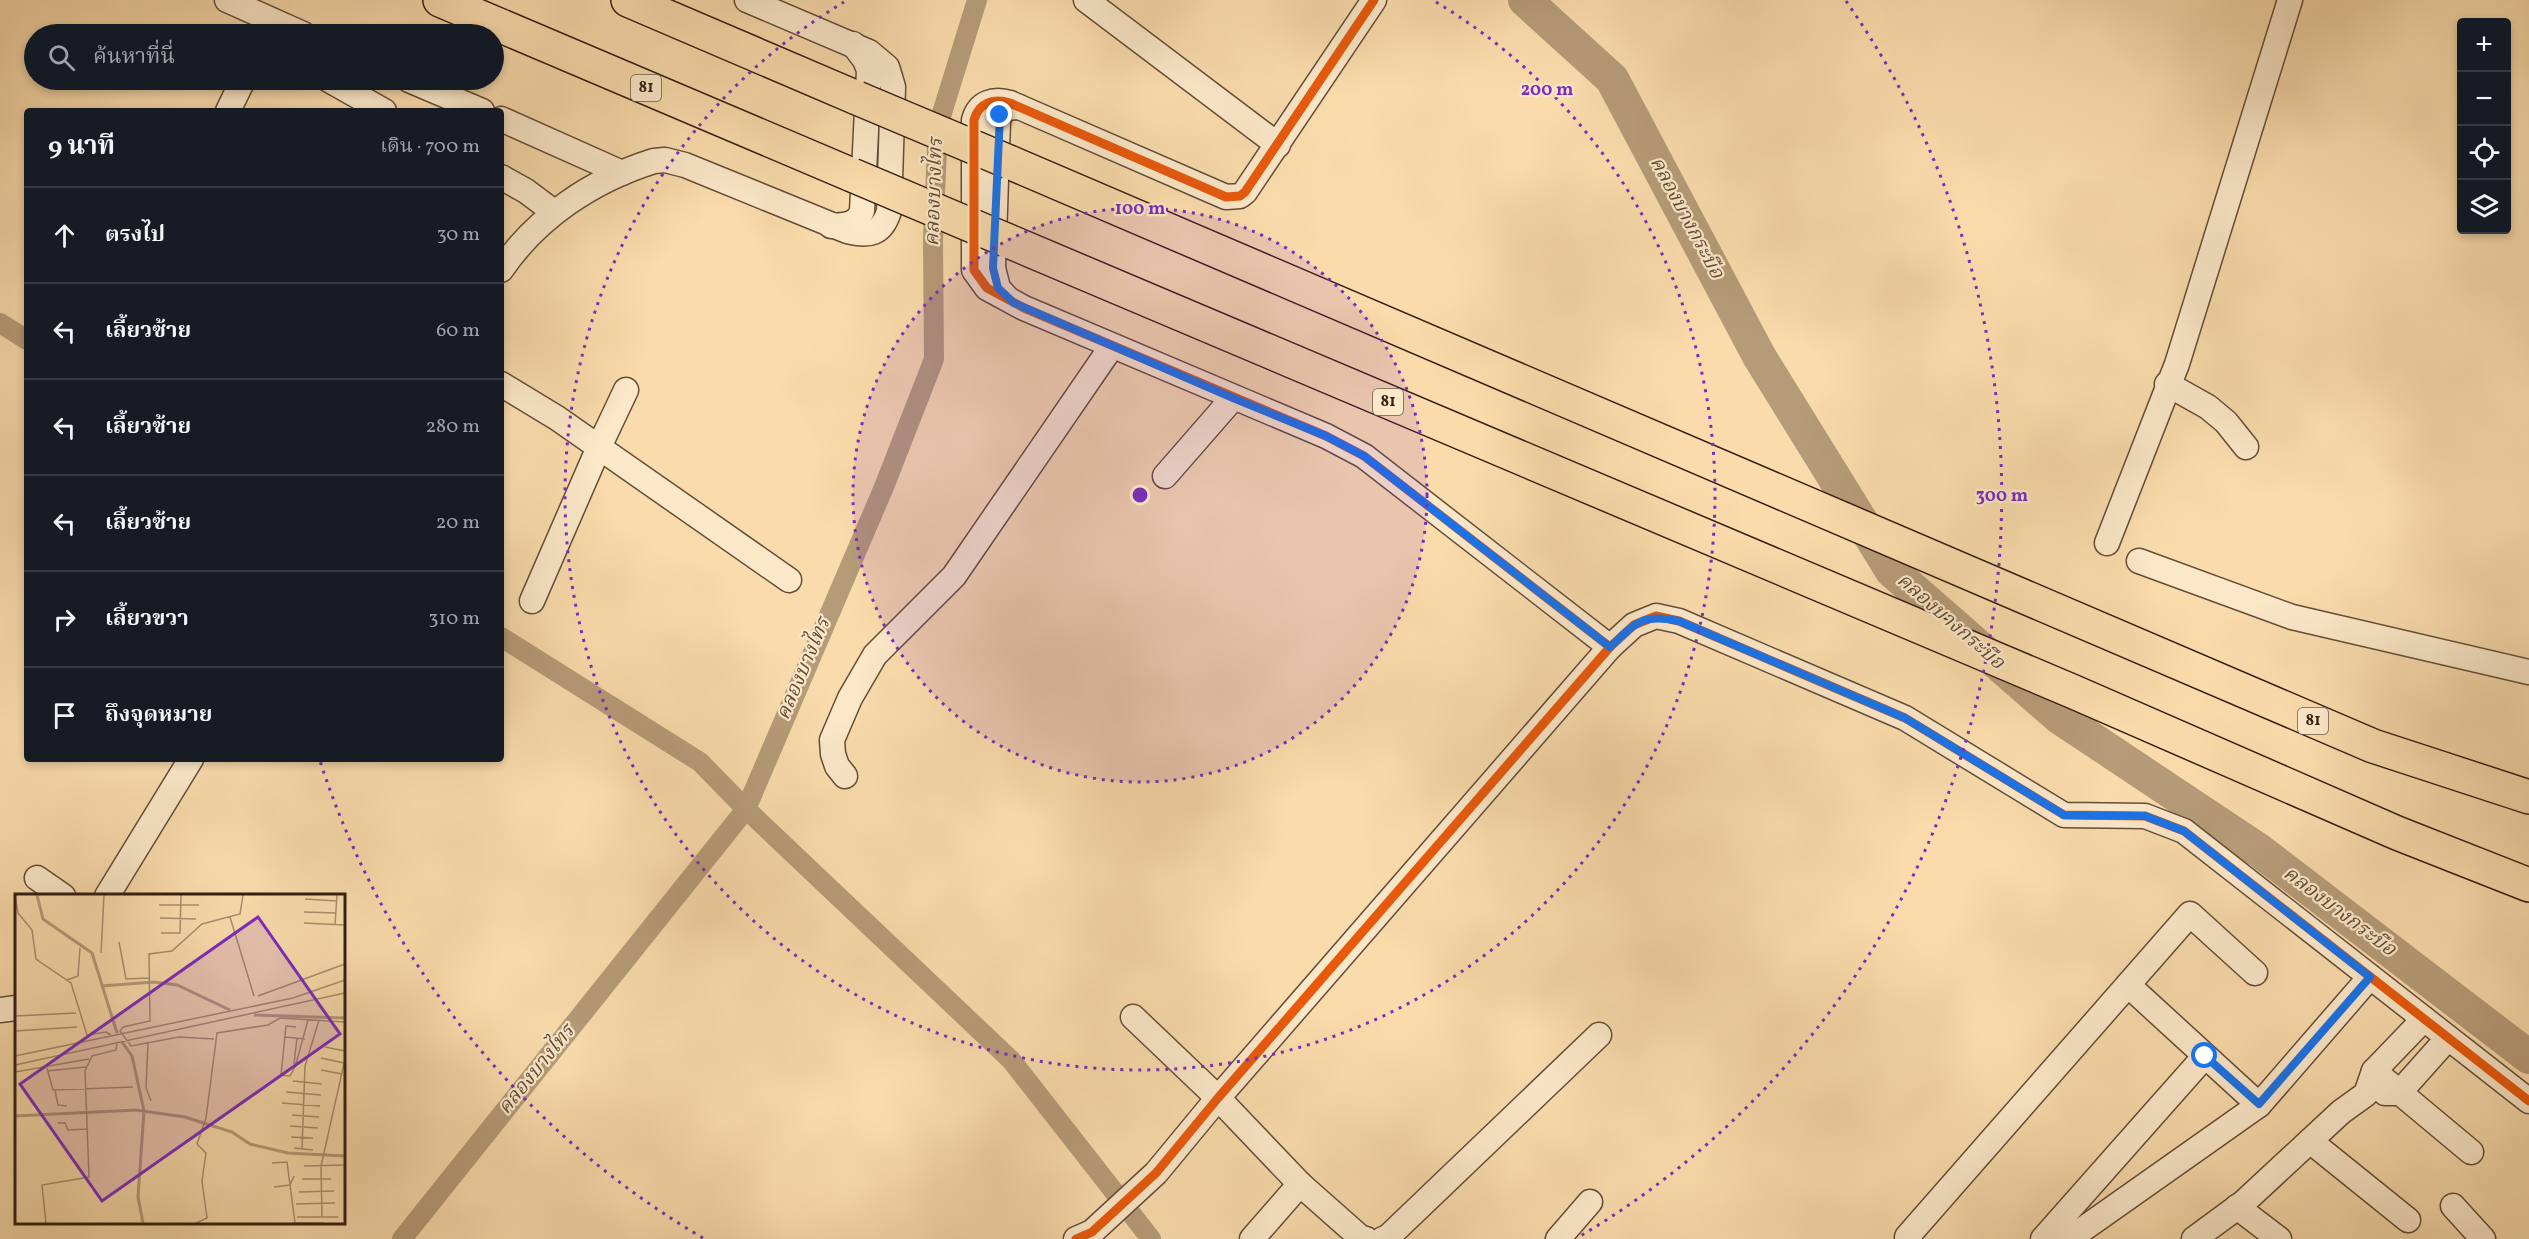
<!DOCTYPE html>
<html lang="th">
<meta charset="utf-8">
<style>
body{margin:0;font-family:Vollkorn,"Noto Serif Thai",serif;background:#20242c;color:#f1f3f6}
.controls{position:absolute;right:18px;top:18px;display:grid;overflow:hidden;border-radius:6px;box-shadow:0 3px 9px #0003}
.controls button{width:54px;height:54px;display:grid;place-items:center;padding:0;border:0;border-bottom:2px solid #363941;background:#171b24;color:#f1f3f6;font:30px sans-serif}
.stop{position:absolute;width:18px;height:18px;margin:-14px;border:4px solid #1a73e8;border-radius:50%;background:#fff}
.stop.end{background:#1a73e8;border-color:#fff;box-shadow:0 2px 6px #0008}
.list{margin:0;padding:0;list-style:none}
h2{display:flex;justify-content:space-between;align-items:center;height:78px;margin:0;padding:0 24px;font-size:26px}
h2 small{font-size:20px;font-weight:400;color:#9ea1a6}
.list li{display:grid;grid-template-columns:39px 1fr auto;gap:18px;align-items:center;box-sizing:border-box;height:96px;padding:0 24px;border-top:2px solid #363941}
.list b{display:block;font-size:22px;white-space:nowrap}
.list em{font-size:20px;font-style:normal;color:#9ea1a6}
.icon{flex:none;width:33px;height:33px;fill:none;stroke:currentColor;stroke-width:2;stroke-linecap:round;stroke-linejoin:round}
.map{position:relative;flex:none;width:2529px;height:1239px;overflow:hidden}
.search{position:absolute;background:#171b24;box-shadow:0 3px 9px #0003;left:24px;top:24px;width:480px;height:66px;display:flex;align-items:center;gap:15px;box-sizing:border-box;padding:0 21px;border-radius:33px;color:#9ea1a6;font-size:22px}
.panel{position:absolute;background:#171b24;box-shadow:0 3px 9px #0003;left:24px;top:108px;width:480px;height:654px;border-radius:6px}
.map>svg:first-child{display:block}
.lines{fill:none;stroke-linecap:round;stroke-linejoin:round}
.canal{stroke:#b69b78;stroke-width:20}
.river{stroke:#b69b78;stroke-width:34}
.minor-casing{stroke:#654d38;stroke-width:27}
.highway-casing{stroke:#341e12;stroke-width:36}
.minor{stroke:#fbe8c9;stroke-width:24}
.highway{stroke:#f9dbac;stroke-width:33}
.highway-bridge-casing{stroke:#341e12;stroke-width:36;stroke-linecap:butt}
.highway-bridge{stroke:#f9dbac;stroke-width:33}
.cycleway-casing{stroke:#fbe8c9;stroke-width:13}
.cycleway{stroke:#e8590c;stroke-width:9}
.route{stroke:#1a73e8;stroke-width:8}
.ring{fill:none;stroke:#7b2cbf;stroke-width:3;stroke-dasharray:3 6}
.labels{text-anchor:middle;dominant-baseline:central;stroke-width:4.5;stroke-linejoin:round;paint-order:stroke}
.shield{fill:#fbe8c9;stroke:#705b49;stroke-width:1.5}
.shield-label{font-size:16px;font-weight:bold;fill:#341e12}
.water-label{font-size:20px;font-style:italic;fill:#624a36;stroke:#fbe8c9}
.inset-river{fill:none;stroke:#b69b78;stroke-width:3}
.inset-road{fill:none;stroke:#aa8f6e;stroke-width:1.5}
.view{fill:#7b2cbf;fill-opacity:0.15;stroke:#7b2cbf;stroke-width:3}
.inset-edge{fill:none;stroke:#341e12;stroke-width:3}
.centre{fill:#7b2cbf;stroke:#fbe8c9;stroke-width:3}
.ring-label{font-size:18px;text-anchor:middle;font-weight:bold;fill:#7b2cbf;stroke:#fbe8c9;stroke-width:4.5;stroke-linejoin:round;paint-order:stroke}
</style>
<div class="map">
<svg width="2529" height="1239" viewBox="0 0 2529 1239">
<rect width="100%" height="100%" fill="#f9dbac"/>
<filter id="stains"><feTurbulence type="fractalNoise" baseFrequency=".00333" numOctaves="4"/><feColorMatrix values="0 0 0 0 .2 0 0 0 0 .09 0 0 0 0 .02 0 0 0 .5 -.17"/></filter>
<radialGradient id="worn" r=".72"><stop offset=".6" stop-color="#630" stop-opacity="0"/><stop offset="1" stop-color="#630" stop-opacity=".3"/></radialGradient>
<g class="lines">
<g class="canal">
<polyline points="0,323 27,340"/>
<polyline points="501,637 700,762 746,809 1011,1060 1151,1239"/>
<polyline points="402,1239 746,809 884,487 934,359 933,240 938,126 977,0"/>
</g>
<polyline class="river" points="1525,0 1612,79 1759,356 1892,571 2059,717 2260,851 2529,1057"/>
<defs>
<g id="minor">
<polyline points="227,0 303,34"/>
<polyline points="1086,0 1278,145"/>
<path d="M1374,0l-129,192 -5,4 -14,1 -216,-94c-16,-5 -31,-1 -36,17v150l13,18 37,20 302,128 38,20 246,191"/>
<polyline points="329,80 384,111"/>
<polyline points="409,80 482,111"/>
<polyline points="228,111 243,80"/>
<polyline points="501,119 622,173"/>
<polyline points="501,177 526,191 554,212"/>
<path d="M831,226c13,-1 26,0 31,-15l7,-141 -4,-10 -12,-16"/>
<path d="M501,270c36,-53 92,-90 153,-109l11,-1 20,5 162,66c22,6 35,3 42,-20l4,-124 -6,-20 -18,-15 -122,-52"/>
<polyline points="1007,298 998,288 993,268 998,121 1000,115 1006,108 1019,107"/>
<polyline points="501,384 557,418 789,580"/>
<polyline points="2167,384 2208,407 2226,422 2246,447"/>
<polyline points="1165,476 1233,398"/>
<polyline points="2107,543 2177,364 2290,0"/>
<polyline points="2139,561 2292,617 2529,672"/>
<polyline points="532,601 599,447 626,390"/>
<polyline points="845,776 837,766 833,754 832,740 850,698 875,655 954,576 1112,346"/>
<polyline points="37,878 63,896"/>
<polyline points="107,896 191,759"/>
<polyline points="2128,985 2259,1105"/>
<polyline points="0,1010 16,1008"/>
<polyline points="1133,1017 1218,1098 1300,1184 1361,1238 1366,1239"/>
<polyline points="2374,1071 2471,1152"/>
<polyline points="2385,1093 2399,1093 2448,1038"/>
<polyline points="2310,1141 2408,1220"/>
<polyline points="2453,1206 2483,1239"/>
<polyline points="2237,1207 2279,1239"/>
<polyline points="1076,1239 1092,1232 1156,1173 1218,1098 1610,647 1634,625 1656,616 1679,621 1905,718 2064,815 2145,816 2184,831 2529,1101"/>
<polyline points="1252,1239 1300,1184"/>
<polyline points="1383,1239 1388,1237 1599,1035"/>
<polyline points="1558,1239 1590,1202"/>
<polyline points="1910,1239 1907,1237 2190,914 2255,973"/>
<polyline points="2043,1239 2205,1056"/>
<polyline points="2069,1239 2259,1105 2370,977"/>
<polyline points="2194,1239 2243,1203 2341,1112 2366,1094 2374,1071 2424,1019"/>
</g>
<g id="highway">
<polyline points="440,0 852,175"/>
<polyline points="628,0 857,98"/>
<polyline points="1009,162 2373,746 2529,797"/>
<polyline points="1006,240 2074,692 2397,833 2529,885"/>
</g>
</defs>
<use href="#minor" class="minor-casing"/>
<use href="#highway" class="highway-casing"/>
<use href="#minor" class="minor"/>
<use href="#highway" class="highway"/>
<defs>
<g id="highway-bridge">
<polyline points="857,98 1009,162"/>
<polyline points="852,175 1006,240"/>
</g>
</defs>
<use href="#highway-bridge" class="highway-bridge-casing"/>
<use href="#highway-bridge" class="highway-bridge"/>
<defs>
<g id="cycleway">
<path d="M1374,0l-129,192 -5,4 -14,1 -216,-94c-16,-5 -31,-1 -36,17v150l13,18 37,20 302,128 38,20 246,191"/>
<polyline points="1076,1239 1092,1232 1156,1173 1218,1098 1610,647 1634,625 1656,616 1679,621 1905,718 2064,815 2145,816 2184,831 2529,1101"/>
</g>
</defs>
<use href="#cycleway" class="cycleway-casing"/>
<use href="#cycleway" class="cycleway"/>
</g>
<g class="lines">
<path class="route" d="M1000,115l-7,153 5,20 16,15 219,95 93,38 38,20 246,191c26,-24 31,-34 69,-26l226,97 159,97 81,1 39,15 186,146 -111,127 -54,-48"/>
</g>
<circle cx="1140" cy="495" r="287" fill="#7b2cbf" fill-opacity=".12"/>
<g class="ring">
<circle cx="1140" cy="495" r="287"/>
<path d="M1436 2A575 575 0 1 1 844 2"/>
<path d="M703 1238A862 862 0 0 1 320 761M1846 1A862 862 0 0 1 1577 1238"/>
</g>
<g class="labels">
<g class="shield">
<rect x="631" y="75" width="30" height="26" rx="4.5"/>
<rect x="1373" y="389" width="30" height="26" rx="4.5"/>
<rect x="2298" y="708" width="30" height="26" rx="4.5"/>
</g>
<g class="shield-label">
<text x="646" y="88">81</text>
<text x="1388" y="402">81</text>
<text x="2313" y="721">81</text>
</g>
<g class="water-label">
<text transform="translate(935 192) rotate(-88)">คลองบางไทร</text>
<text transform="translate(1686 218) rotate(62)">คลองบางกระบือ</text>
<text transform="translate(1950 622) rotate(41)">คลองบางกระบือ</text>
<text transform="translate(804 669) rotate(-67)">คลองบางไทร</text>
<text transform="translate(2339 912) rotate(37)">คลองบางกระบือ</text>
<text transform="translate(537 1070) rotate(-51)">คลองบางไทร</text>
</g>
</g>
<g transform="translate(15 894)">
<rect width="330" height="330" fill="#f9dbac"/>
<path class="inset-river" d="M22,1l6,24 49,34 25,80M86,92l53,-4 23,3 53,25M239,121l91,3M107,148l10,14 12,55 -6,86 5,26M0,222l121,-6 49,7 47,15 18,12 38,9 57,3"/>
<path class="inset-road" d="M0,1l3,18 14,17 4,29 35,24 16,52 19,-3 5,3M290,5l32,2M144,11h40M289,18l32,1M215,23l24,79M145,24l36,1M289,29l41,2M320,31l2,-30M146,39h19l1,-38M104,48l7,37 23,-1M86,59l3,-58M52,86l11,-4 2,-28M243,102l87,-32M0,122l61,-3M108,133l27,-6 -1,-67 23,-3 30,-27 38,-10 3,-19M108,133l-3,4 11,15 48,-9 35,2M281,133l-10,-1 -5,49 9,1 5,-9 13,-47M0,137l62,-4M270,143l20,2M133,149l-2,45 5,13M310,153l20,4M0,162l278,-58 52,-18M306,164l23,5M279,170l3,-26M0,171l330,-72M32,174l6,22 80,-3M306,176l21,4M32,177l39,-4M0,178l74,-13M278,187l29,3M40,196l3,15 9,1M271,198l35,3M267,209l38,3M277,221l27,2M43,229h7l3,7 19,-1M275,232l28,2M276,243l22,1M279,254l19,2M287,255l3,-83 14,-46M257,269l15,-1 8,61M289,272l41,-1M287,285h29M259,293l16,-2 4,-9M284,298l35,-1M281,310l39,-1M282,323h41M307,323l-1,-51 24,-107M31,329l-4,-38 47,-8 -4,-106 7,-15 24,-6 1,-6M181,329l11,-5 -5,-37 4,-28 -9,-9 9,-26 11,-85 51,-8 12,-7 65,4M277,329h32"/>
<path class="view" d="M243,23l82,117 -238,167 -82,-117z"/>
<rect width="330" height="330" class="inset-edge"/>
</g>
<circle cx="1140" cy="495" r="9" class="centre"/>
<g class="ring-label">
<text x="1547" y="95">200 m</text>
<text x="1140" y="214">100 m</text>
<text x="2002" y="501">300 m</text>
</g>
<rect width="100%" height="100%" filter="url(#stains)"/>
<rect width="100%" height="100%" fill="url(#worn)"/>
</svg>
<div class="controls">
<button>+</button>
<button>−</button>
<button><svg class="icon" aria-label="locate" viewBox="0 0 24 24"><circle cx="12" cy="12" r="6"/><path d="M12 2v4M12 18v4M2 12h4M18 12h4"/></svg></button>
<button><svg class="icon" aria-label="layers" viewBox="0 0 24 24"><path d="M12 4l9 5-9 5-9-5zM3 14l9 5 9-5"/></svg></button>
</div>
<div class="stop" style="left:2205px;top:1056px"></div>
<div class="stop end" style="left:1000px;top:115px"></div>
<div class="search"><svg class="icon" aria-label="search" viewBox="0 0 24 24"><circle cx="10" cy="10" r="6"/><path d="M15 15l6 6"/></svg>ค้นหาที่นี่</div>
<section class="panel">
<h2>9 นาที<small>เดิน · 700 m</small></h2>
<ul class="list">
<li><svg class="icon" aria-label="ahead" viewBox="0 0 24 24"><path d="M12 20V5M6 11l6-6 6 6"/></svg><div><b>ตรงไป</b></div><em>30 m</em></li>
<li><svg class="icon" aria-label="left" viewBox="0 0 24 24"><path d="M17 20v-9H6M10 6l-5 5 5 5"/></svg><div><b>เลี้ยวซ้าย</b></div><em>60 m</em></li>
<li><svg class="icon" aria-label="left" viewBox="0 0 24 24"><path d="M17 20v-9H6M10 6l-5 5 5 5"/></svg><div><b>เลี้ยวซ้าย</b></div><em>280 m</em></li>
<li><svg class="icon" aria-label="left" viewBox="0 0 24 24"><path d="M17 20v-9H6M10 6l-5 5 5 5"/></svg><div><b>เลี้ยวซ้าย</b></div><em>20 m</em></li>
<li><svg class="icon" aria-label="right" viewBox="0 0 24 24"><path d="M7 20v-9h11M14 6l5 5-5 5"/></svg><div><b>เลี้ยวขวา</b></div><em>310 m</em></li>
<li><svg class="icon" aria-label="arrive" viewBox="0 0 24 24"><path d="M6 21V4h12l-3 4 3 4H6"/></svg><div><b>ถึงจุดหมาย</b></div></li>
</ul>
</section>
</div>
